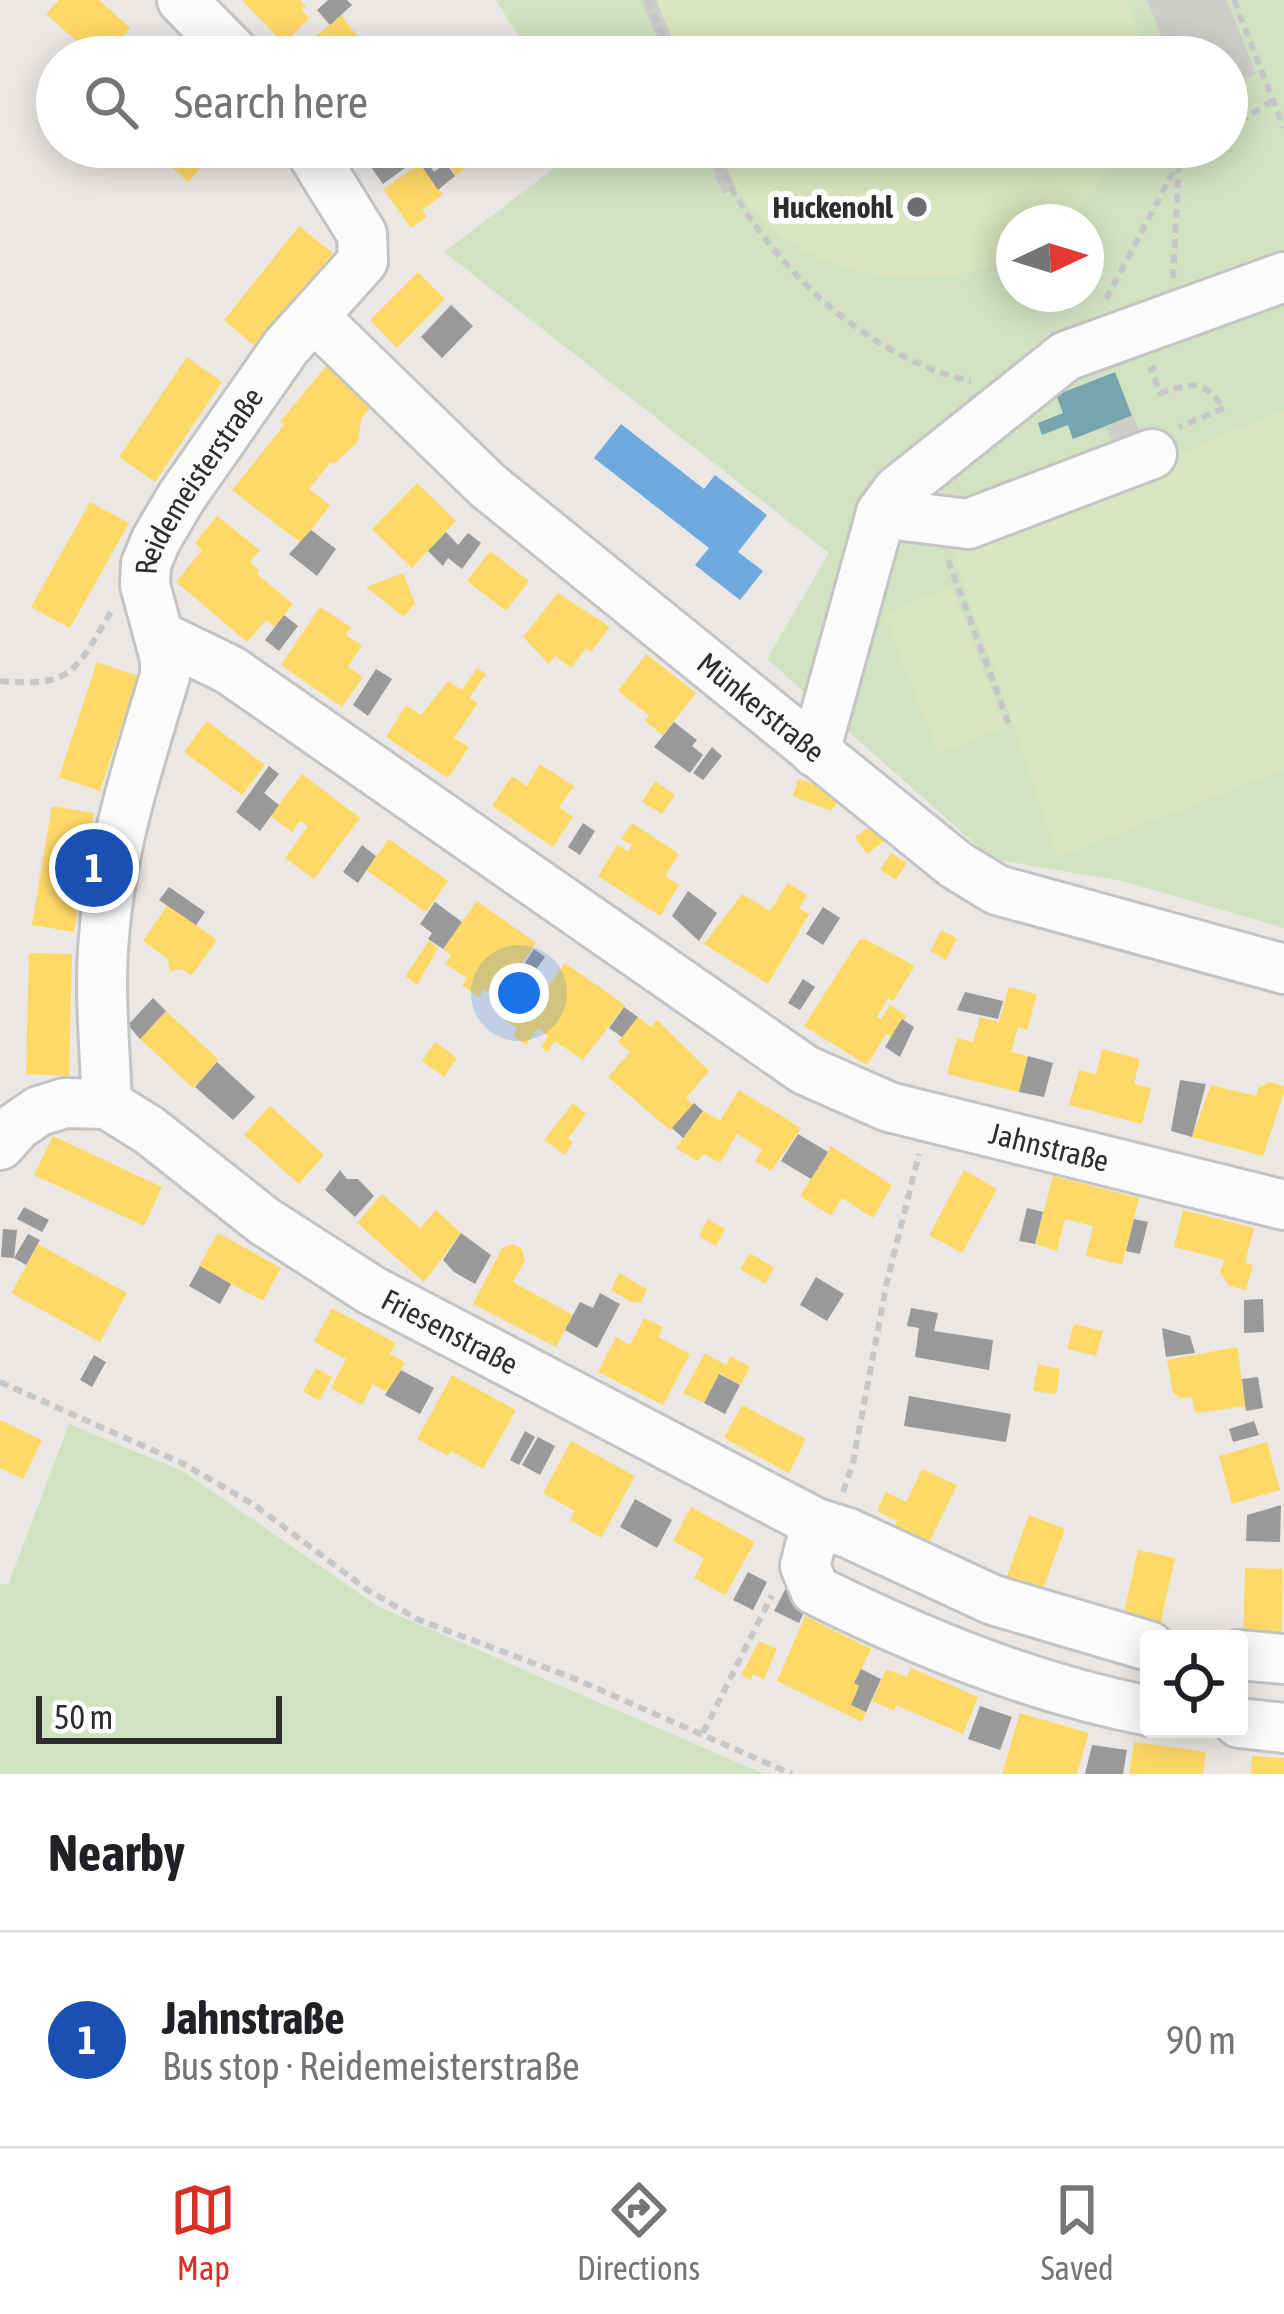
<!DOCTYPE html>
<meta charset="utf-8">
<style>
body{margin:0;font-family:"Asap Condensed",sans-serif;background:#f6f6f6;color:#202124}
.controls{position:absolute;right:36px;bottom:36px;display:grid;overflow:hidden;border-radius:12px;box-shadow:0 6px 30px #0003}
.controls button{width:108px;height:108px;display:grid;place-items:center;padding:0;border:0;border-bottom:3px solid #e0e0e0;background:#fff;color:#202124;font:60px sans-serif}
.compass{position:absolute;left:996px;top:204px;width:108px;height:108px;border-radius:50%;background:#fff;box-shadow:0 6px 30px #0003;rotate:86deg}
.scale{position:absolute;left:36px;bottom:30px;width:246px;box-sizing:border-box;padding-left:12px;border:6px solid #2d2d2d;border-top:0;font-size:33px;line-height:42px;white-space:nowrap;color:#2d2d2d;-webkit-text-stroke:9px #fff;paint-order:stroke}
.you{position:absolute;left:519px;top:993px;width:42px;height:42px;margin:-30px;border:9px solid #fff;border-radius:50%;background:#1a73e8;box-shadow:0 0 0 18px #1a73e833}
.badge{display:grid;place-items:center;width:78px;height:78px;border-radius:50%;background:#d93025;color:#fff;font-size:39px;font-weight:700}
.pin{position:absolute;translate:-50% -50%;border:6px solid #fff;box-shadow:0 3px 12px #0006}
.list{margin:0;padding:0;list-style:none}
h2{display:flex;justify-content:space-between;align-items:center;height:156px;margin:0;padding:0 48px;font-size:51px}
h2 small{font-size:39px;font-weight:400;color:#757577}
.list li{display:grid;grid-template-columns:78px 1fr auto;gap:36px;align-items:center;box-sizing:border-box;height:216px;padding:0 48px;border-top:3px solid #e0e0e0}
.list b{display:block;font-size:45px;white-space:nowrap}
.list p{margin:0;font-size:39px;white-space:nowrap;color:#757577}
.list em{font-size:39px;font-style:normal;color:#757577}
.icon{flex:none;width:66px;height:66px;fill:none;stroke:currentColor;stroke-width:2;stroke-linecap:round;stroke-linejoin:round}
.map{position:relative;flex:none;width:1284px;height:1774px;overflow:hidden}
.search{position:absolute;background:#fff;box-shadow:0 6px 30px #0003;left:36px;right:36px;top:36px;height:132px;display:flex;align-items:center;gap:30px;box-sizing:border-box;padding:0 42px;border-radius:66px;color:#757577;font-size:45px}
.sheet{height:372px;background:#fff}
nav{display:flex;justify-content:space-around;align-items:center;box-sizing:border-box;height:168px;border-top:3px solid #e0e0e0;background:#fff;font-size:33px;color:#757577}
nav a{display:grid;justify-items:center;gap:6px}
nav .on{color:#d93025}
.map>svg:first-child{display:block}
.green{fill:#d1e2c1;fill-rule:evenodd}
.pitch{fill:#dae5bf}
.homes{fill:#ffd966}
.schools{fill:#6fa8dc}
.public{fill:#76a5af}
.industry{fill:#999}
.building{fill:#cfcdca}
.lines{fill:none;stroke-linecap:round;stroke-linejoin:round}
.minor-casing{stroke:#c4c4c4;stroke-width:54}
.path{stroke:#c7c7c7;stroke-width:6;stroke-dasharray:9 6;stroke-linecap:butt}
.minor{stroke:#fcfbfb;stroke-width:48}
.poi-dot{fill:#6f6e6d;stroke:#fff;stroke-width:4.5}
.labels{text-anchor:middle;dominant-baseline:central;stroke-width:12;stroke-linejoin:round;paint-order:stroke}
.poi-label{font-size:30px;font-weight:bold;fill:#2d2d2d;stroke:#fff;text-anchor:end}
.street-label{font-size:30px;fill:#2d2d2d;stroke:#fff}
</style>
<div class="map">
<svg width="1284" height="1774" viewBox="0 0 1284 1774">
<rect width="100%" height="100%" fill="#eae7e4"/>
<g class="green">
<path d="M496,0h788v411l-332,136 107,309 225,-87v159l-161,-47 -131,-22 -225,-200 62,-106 -385,-301 138,-105h645v-90h-696zM1014,222h72v72h-72z"/>
<polygon points="69,1424 184,1472 379,1607 764,1774 0,1774 0,1583 8,1585"/>
</g>
<g class="pitch">
<polygon points="656,0 1126,0 1149,57 680,57"/>
<path d="M718,147h402l-27,45 -26,30h-53v35c-92,43 -217,20 -277,-67 -9,-12 -13,-29 -19,-43z"/>
<polygon points="1284,411 1284,769 1059,857 951,547"/>
<polygon points="951,587 1005,727 938,753 884,614"/>
</g>
<g class="homes">
<polygon points="59,0 99,0 130,28 120,39 140,57 95,57 46,14"/>
<polygon points="242,0 300,0 306,6 302,10 309,18 284,44"/>
<polygon points="341,15 373,57 303,57 299,51"/>
<polygon points="149,147 220,147 188,182"/>
<polygon points="437,147 485,147 489,152 456,175"/>
<polygon points="420,164 443,195 422,210 427,217 411,228 383,189"/>
<polygon points="299,226 333,253 257,348 224,320"/>
<polygon points="418,272 445,299 397,348 370,320"/>
<polygon points="336,354 370,400 370,408 361,419 358,442 334,464 331,462 309,489 330,505 301,543 232,490 284,425 280,422"/>
<polygon points="187,357 222,382 155,482 119,457"/>
<polygon points="417,483 456,521 412,568 372,529"/>
<polygon points="90,502 129,523 70,628 31,607"/>
<polygon points="217,516 260,550 250,562 259,571 257,574 293,604 275,627 266,620 247,642 176,582 202,550 195,543"/>
<polygon points="490,551 529,581 506,611 467,581"/>
<polygon points="403,573 415,603 404,617 366,587"/>
<polygon points="558,593 610,627 591,652 586,648 571,668 555,656 549,664 523,637"/>
<polygon points="320,607 351,627 346,635 362,645 348,667 363,677 342,707 281,665"/>
<polygon points="646,654 696,693 663,735 645,721 649,715 618,691"/>
<polygon points="97,662 138,676 100,791 59,777"/>
<polygon points="477,668 486,674 469,698 478,703 454,738 469,747 448,778 386,737 406,705 421,715 448,681 462,690"/>
<polygon points="207,721 265,765 242,795 184,752"/>
<polygon points="540,764 574,786 559,807 573,817 553,847 492,806 512,776 527,786"/>
<polygon points="302,774 360,818 314,879 285,858 308,826 300,821 292,832 270,816"/>
<polygon points="798,779 823,786 840,799 831,811 793,796"/>
<polygon points="655,781 675,795 662,814 642,802"/>
<polygon points="52,806 94,813 74,932 32,925"/>
<polygon points="632,823 679,854 665,876 679,885 660,916 598,876 617,845 628,851 632,845 621,839"/>
<polygon points="872,825 884,841 867,854 855,837"/>
<polygon points="389,839 448,881 426,912 366,870"/>
<polygon points="891,853 907,863 896,880 880,870"/>
<polygon points="788,883 807,895 799,908 809,914 768,984 704,944 742,894 770,911"/>
<polygon points="477,901 536,943 498,999 484,989 479,997 462,985 467,978 445,964 451,955 443,949"/>
<polygon points="167,905 217,940 191,976 182,969 170,971 168,959 143,941"/>
<polygon points="941,930 957,938 946,960 930,951"/>
<polygon points="865,939 915,966 893,1001 888,998 877,1017 881,1019 890,1005 907,1016 891,1037 886,1034 867,1065 804,1026 859,940"/>
<polygon points="429,941 438,948 417,985 405,976"/>
<polygon points="29,953 72,954 69,1076 26,1074"/>
<polygon points="565,963 625,1005 583,1060 555,1041 547,1052 541,1047 548,1036 538,1028 526,1045 513,1036 517,1028 505,1020 512,1010 525,1020"/>
<polygon points="1009,987 1037,994 1027,1030 1018,1027 1011,1052 1028,1056 1019,1092 947,1074 957,1038 973,1042 980,1017 999,1022"/>
<polygon points="166,1011 219,1060 193,1088 140,1039"/>
<polygon points="638,1017 651,1027 657,1020 709,1071 686,1098 693,1105 670,1130 608,1077 630,1052 618,1042"/>
<polygon points="435,1042 457,1058 444,1077 422,1061"/>
<polygon points="1102,1049 1140,1059 1134,1084 1151,1088 1142,1124 1069,1105 1079,1070 1096,1074"/>
<polygon points="1269,1082 1284,1086 1284,1092 1263,1156 1192,1137 1211,1085 1256,1096 1258,1088"/>
<polygon points="739,1090 801,1128 771,1171 755,1161 762,1149 737,1134 720,1163 704,1154 697,1161 676,1148 703,1111 720,1121"/>
<polygon points="573,1103 586,1114 568,1139 573,1142 565,1155 544,1140"/>
<polygon points="270,1106 324,1155 299,1184 244,1135"/>
<polygon points="53,1136 162,1187 144,1226 34,1175"/>
<polygon points="831,1146 892,1185 873,1218 842,1198 831,1216 800,1196"/>
<polygon points="964,1170 997,1189 962,1253 929,1235"/>
<polygon points="1053,1176 1139,1198 1122,1265 1086,1256 1093,1226 1065,1219 1057,1251 1035,1244"/>
<polygon points="382,1194 420,1228 436,1210 461,1233 424,1282 357,1223"/>
<polygon points="1183,1210 1254,1228 1245,1263 1253,1265 1246,1290 1229,1286 1220,1272 1224,1260 1174,1247"/>
<polygon points="708,1219 725,1229 716,1246 699,1236"/>
<polygon points="218,1233 281,1268 263,1301 199,1266"/>
<polygon points="38,1244 127,1293 100,1342 11,1293"/>
<polygon points="513,1244 522,1249 525,1260 513,1282 573,1315 556,1347 473,1304 502,1248"/>
<polygon points="750,1253 774,1268 765,1284 740,1269"/>
<polygon points="619,1273 647,1289 641,1302 631,1302 611,1290"/>
<polygon points="332,1308 396,1343 390,1354 405,1362 389,1393 373,1384 362,1405 331,1388 346,1359 314,1342"/>
<polygon points="644,1318 663,1327 658,1337 690,1354 663,1405 598,1372 616,1337 630,1345"/>
<polygon points="1074,1324 1103,1331 1096,1356 1067,1349"/>
<polygon points="1237,1347 1246,1406 1195,1413 1192,1397 1180,1398 1173,1393 1167,1360"/>
<polygon points="705,1353 726,1365 731,1356 750,1367 741,1385 719,1373 704,1403 683,1393"/>
<polygon points="1038,1364 1060,1369 1056,1394 1033,1391"/>
<polygon points="316,1368 332,1377 319,1401 303,1391"/>
<polygon points="452,1375 516,1410 483,1469 451,1451 448,1456 417,1439"/>
<polygon points="742,1405 806,1439 789,1473 724,1438"/>
<polygon points="0,1420 42,1440 23,1479 0,1468"/>
<polygon points="571,1441 635,1476 601,1538 570,1520 575,1511 543,1493"/>
<polygon points="1267,1442 1280,1490 1232,1504 1219,1456"/>
<polygon points="922,1469 957,1485 925,1551 891,1535 897,1521 877,1511 886,1492 906,1502"/>
<polygon points="691,1507 755,1542 725,1595 694,1578 704,1558 673,1541"/>
<polygon points="1029,1515 1065,1529 1040,1597 1004,1584"/>
<polygon points="1138,1550 1175,1558 1159,1630 1122,1621"/>
<polygon points="1245,1568 1283,1569 1281,1642 1243,1641"/>
<polygon points="805,1616 871,1649 854,1683 859,1686 851,1705 866,1712 862,1722 777,1681"/>
<polygon points="759,1641 777,1649 764,1679 753,1674 751,1680 741,1675"/>
<polygon points="911,1668 978,1697 963,1734 896,1705 894,1711 872,1701 886,1669 907,1677"/>
<polygon points="1020,1713 1089,1733 1077,1774 1002,1774"/>
<polygon points="1134,1742 1206,1752 1203,1774 1129,1774"/>
<polygon points="1252,1756 1284,1758 1284,1774 1251,1774"/>
</g>
<polygon class="schools" points="621,424 704,489 715,475 767,515 738,552 763,571 740,600 695,565 709,548 594,458"/>
<polygon class="public" points="1115,372 1132,416 1073,439 1068,425 1042,435 1038,423 1063,413 1056,395"/>
<g class="industry">
<polygon points="328,0 347,0 352,5 330,25 317,10"/>
<polygon points="403,147 413,162 383,184 371,167"/>
<polygon points="446,163 455,176 438,190 423,168 429,164 434,172"/>
<polygon points="451,305 473,326 442,358 421,337"/>
<polygon points="311,530 336,549 317,576 289,554"/>
<polygon points="446,532 458,545 468,533 481,543 462,569 448,558 443,566 428,551"/>
<polygon points="284,615 298,626 279,651 265,640"/>
<polygon points="376,669 392,679 368,716 353,705"/>
<polygon points="674,722 697,740 692,746 703,755 690,773 654,747"/>
<polygon points="712,747 722,756 703,780 693,773"/>
<polygon points="269,766 279,774 264,793 279,805 260,831 236,812"/>
<polygon points="583,823 595,831 580,855 568,847"/>
<polygon points="362,845 376,856 358,883 343,872"/>
<polygon points="169,887 205,912 196,925 159,900"/>
<polygon points="688,891 717,913 699,941 672,916"/>
<polygon points="435,902 462,922 443,949 428,939 432,933 420,924"/>
<polygon points="823,907 840,918 823,945 806,934"/>
<polygon points="534,949 545,957 516,998 506,992"/>
<polygon points="803,979 815,987 800,1010 788,1003"/>
<polygon points="530,983 544,993 525,1020 512,1010"/>
<polygon points="965,992 1003,1001 998,1019 957,1010"/>
<polygon points="153,998 166,1011 140,1039 128,1025"/>
<polygon points="624,1007 638,1017 622,1037 609,1028"/>
<polygon points="902,1019 914,1027 900,1057 885,1047"/>
<polygon points="1028,1056 1053,1063 1044,1097 1019,1092"/>
<polygon points="217,1062 255,1097 233,1120 195,1087"/>
<polygon points="1180,1080 1206,1084 1192,1137 1171,1131"/>
<polygon points="694,1103 703,1111 683,1138 672,1128"/>
<polygon points="798,1134 828,1152 811,1179 781,1161"/>
<polygon points="340,1170 347,1179 358,1179 374,1196 355,1217 325,1190"/>
<polygon points="24,1207 49,1220 42,1232 17,1219"/>
<polygon points="1027,1208 1043,1212 1035,1244 1019,1241"/>
<polygon points="1134,1219 1148,1222 1140,1254 1126,1251"/>
<polygon points="3,1229 17,1230 14,1258 1,1257"/>
<polygon points="461,1233 491,1255 475,1284 454,1272 443,1260"/>
<polygon points="28,1234 40,1240 26,1265 14,1258"/>
<polygon points="200,1266 231,1284 220,1304 189,1286"/>
<polygon points="816,1277 844,1294 827,1321 800,1305"/>
<polygon points="600,1293 620,1304 597,1348 565,1330 580,1302 593,1308"/>
<polygon points="1263,1299 1264,1332 1244,1333 1244,1300"/>
<polygon points="911,1308 938,1313 934,1331 993,1340 989,1370 915,1357 919,1328 907,1326"/>
<polygon points="1162,1328 1190,1336 1195,1353 1166,1357"/>
<polygon points="94,1355 106,1362 92,1387 80,1380"/>
<polygon points="401,1370 434,1388 420,1414 385,1395"/>
<polygon points="719,1374 740,1385 725,1414 704,1403"/>
<polygon points="1258,1377 1263,1408 1246,1411 1242,1379"/>
<polygon points="909,1396 1011,1414 1006,1442 904,1426"/>
<polygon points="1254,1421 1259,1435 1233,1442 1229,1429"/>
<polygon points="525,1431 535,1437 519,1465 510,1460"/>
<polygon points="538,1437 555,1446 540,1475 522,1465"/>
<polygon points="635,1499 672,1520 657,1548 620,1527"/>
<polygon points="1281,1505 1280,1542 1246,1541 1247,1515"/>
<polygon points="748,1572 767,1582 753,1610 733,1600"/>
<polygon points="786,1588 810,1600 799,1623 774,1611"/>
<polygon points="861,1669 881,1679 866,1712 851,1705 859,1686 854,1683"/>
<polygon points="980,1706 1012,1717 1000,1750 968,1739"/>
<polygon points="1092,1745 1127,1750 1123,1774 1085,1774"/>
</g>
<g class="building">
<polygon points="641,0 656,0 680,57 665,57"/>
<polygon points="1147,0 1227,0 1256,74 1227,85 1227,57 1170,57"/>
<polygon points="703,147 718,147 736,189 723,194"/>
<polygon points="1133,415 1141,437 1115,448 1106,426"/>
</g>
<g class="lines">
<defs>
<g id="minor">
<polyline points="182,0 238,57"/>
<path id="s1" d="M314,317l173,168 469,380 41,25 287,79"/>
<polyline points="881,513 968,524 1152,454"/>
<path id="s2" d="M160,636l70,34 575,400 84,37 395,98"/>
<polyline points="815,752 881,513 897,491 1066,356 1284,277"/>
<path id="s3" d="M107,1104c-2,-55 -8,-112 -3,-167 7,-91 35,-175 61,-261v-17l-20,-74 1,-21 10,-24 26,-44 104,-149 77,-86 -1,-27 -54,-87"/>
<path id="s4" d="M0,1145l17,-19 22,-15 26,-8 42,1 42,26 115,91 107,69 445,233 32,10 145,67 156,46"/>
<path d="M816,1523l-11,43 10,24c107,53 217,98 334,121"/>
<polyline points="1239,1655 1284,1659"/>
<polyline points="1239,1723 1284,1728"/>
</g>
</defs>
<use href="#minor" class="minor-casing"/>
<g class="path">
<polyline points="648,0 672,57"/>
<polyline points="1234,0 1284,128"/>
<polyline points="1227,130 1272,101"/>
<path d="M711,147c44,104 147,209 260,234"/>
<polyline points="1173,278 1179,161"/>
<polyline points="1106,299 1179,161 1201,147"/>
<path d="M1156,367l-5,2 9,24c34,-10 41,-15 64,15l-45,19"/>
<polyline points="948,560 1009,724"/>
<path d="M0,681c75,7 76,-12 112,-71"/>
<polyline points="0,1382 184,1464 256,1506 369,1591 419,1620 573,1678 792,1774"/>
<polyline points="843,1492 853,1462 887,1282 919,1154"/>
<polyline points="703,1733 772,1595"/>
</g>
<use href="#minor" class="minor"/>
</g>
<circle class="poi-dot" cx="917" cy="207" r="12"/>
<g class="labels">
<g class="poi-label">
<text x="893" y="207">Huckenohl</text>
</g>
<g class="street-label">
<text stroke="none"><textPath href="#s3" startOffset="648">Reidemeisterstraße</textPath></text>
<text stroke="none"><textPath href="#s1" startOffset="594">Münkerstraße</textPath></text>
<text stroke="none"><textPath href="#s2" startOffset="1035">Jahnstraße</textPath></text>
<text stroke="none"><textPath href="#s4" startOffset="534">Friesenstraße</textPath></text>
</g>
</g>
</svg>
<div class="controls">
<button><svg class="icon" aria-label="locate" viewBox="0 0 24 24"><circle cx="12" cy="12" r="6"/><path d="M12 2v4M12 18v4M2 12h4M18 12h4"/></svg></button>
</div>
<svg class="compass" viewBox="-18 -18 36 36"><path d="M0-13l5 13h-10z" fill="#e53935"/><path d="M0 13l5-13h-10z" fill="#757577"/></svg>
<div class="scale">50 m</div>
<div class="you"></div>
<div class="pin badge" style="left:94px;top:868px;background:#1a4fb4">1</div>
<div class="search"><svg class="icon" aria-label="search" viewBox="0 0 24 24"><circle cx="10" cy="10" r="6"/><path d="M15 15l6 6"/></svg>Search here</div>
</div>
<section class="sheet">
<h2>Nearby<small></small></h2>
<ul class="list">
<li><span class="badge" style="background:#1a4fb4">1</span><div><b>Jahnstraße</b><p>Bus stop · Reidemeisterstraße</p></div><em>90 m</em></li>
</ul>
</section>
<nav>
<a class="on"><svg class="icon" aria-label="map" viewBox="0 0 24 24"><path d="M3 6l6-2 6 2 6-2v14l-6 2-6-2-6 2zM9 4v14M15 6v14"/></svg>Map</a>
<a><svg class="icon" aria-label="directions" viewBox="0 0 24 24"><path d="M12 3l9 9-9 9-9-9zM9 14v-3h6M13 9l2 2-2 2"/></svg>Directions</a>
<a><svg class="icon" aria-label="saved" viewBox="0 0 24 24"><path d="M7 4h10v16l-5-4-5 4z"/></svg>Saved</a>
</nav>
